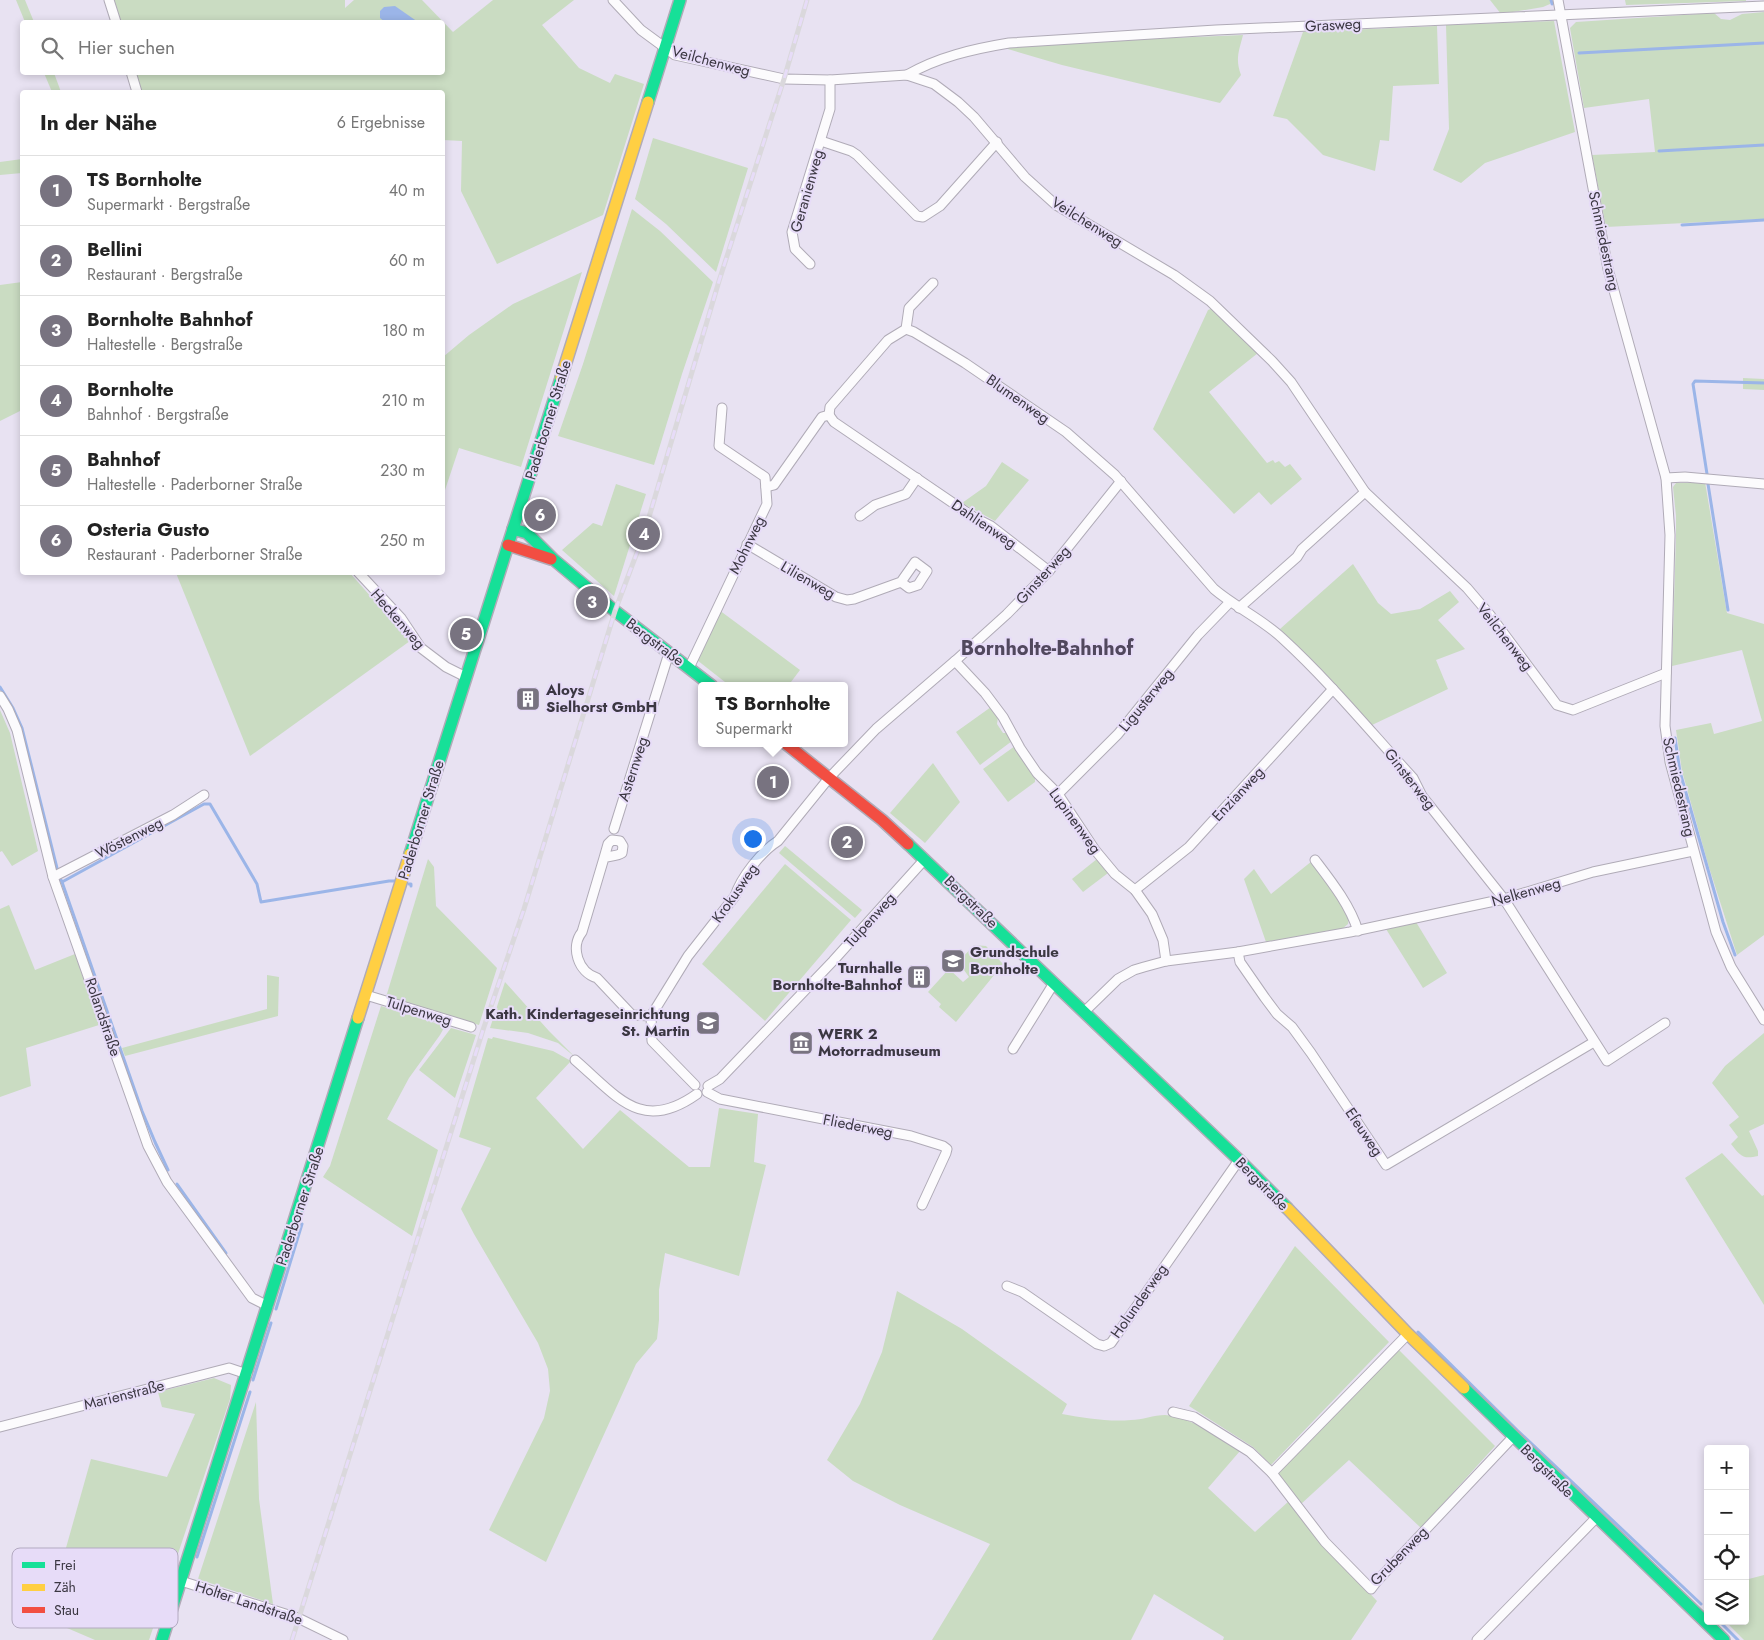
<!DOCTYPE html>
<html lang="de">
<meta charset="utf-8">
<style>
body{margin:0;font-family:Jost,sans-serif;background:#f6f6f6;color:#222}
.controls{position:absolute;right:15px;bottom:15px;display:grid;overflow:hidden;border-radius:5px;box-shadow:0 2px 8px #0003}
.controls button{width:45px;height:45px;display:grid;place-items:center;padding:0;border:0;border-bottom:1px solid #e0e0e0;background:#fff;color:#222;font:25px sans-serif}
.you{position:absolute;left:752px;top:838px;width:18px;height:18px;margin:-12px;border:4px solid #fff;border-radius:50%;background:#1a73e8;box-shadow:0 0 0 8px #1a73e833}
.badge{display:grid;place-items:center;width:32px;height:32px;border-radius:50%;background:#787380;color:#fff;font-size:16px;font-weight:700}
.pin{position:absolute;translate:-50% -50%;border:2px solid #fff;box-shadow:0 1px 5px #0006}
.popup{position:absolute;left:698px;top:682px;width:150px;height:65px;box-sizing:border-box;display:grid;place-content:center;border-radius:5px;background:#fff;filter:drop-shadow(0 1px 4px #0005);font-size:16px;white-space:nowrap;color:#767676}
.popup b{font-size:19px;color:#222}
.popup::after{content:'';position:absolute;left:50%;top:100%;margin-left:-10px;border:10px solid transparent;border-top-color:#fff}
.list{margin:0;padding:0;list-style:none}
h2{display:flex;justify-content:space-between;align-items:center;height:65px;margin:0;padding:0 20px;font-size:21px}
h2 small{font-size:16px;font-weight:400;color:#767676}
.list li{display:grid;grid-template-columns:32px 1fr auto;gap:15px;align-items:center;box-sizing:border-box;height:70px;padding:0 20px;border-top:1px solid #e0e0e0}
.list b{display:block;font-size:19px;white-space:nowrap}
.list p{margin:0;font-size:16px;white-space:nowrap;color:#767676}
.list em{font-size:16px;font-style:normal;color:#767676}
.icon{flex:none;width:28px;height:28px;fill:none;stroke:currentColor;stroke-width:2;stroke-linecap:round;stroke-linejoin:round}
.map{position:relative;flex:none;width:1764px;height:1640px;overflow:hidden}
.search{position:absolute;background:#fff;box-shadow:0 2px 8px #0003;left:20px;top:20px;width:425px;height:55px;display:flex;align-items:center;gap:12px;box-sizing:border-box;padding:0 18px;border-radius:5px;color:#767676;font-size:19px}
.panel{position:absolute;background:#fff;box-shadow:0 2px 8px #0003;left:20px;top:90px;width:425px;height:485px;border-radius:5px}
.map>svg:first-child{display:block}
.green{fill:#cadcc2}
.water{fill:#9bb5e8}
.lines{fill:none;stroke-linecap:round;stroke-linejoin:round}
.stream{stroke:#9bb5e8;stroke-width:3}
.street-casing{stroke:#b0abb7;stroke-width:11}
.fast-casing{stroke:#b0abb7;stroke-width:14}
.slow-casing{stroke:#b0abb7;stroke-width:14}
.jam-casing{stroke:#b0abb7;stroke-width:14}
.street{stroke:#fcfbfd;stroke-width:9}
.fast{stroke:#16e098;stroke-width:11}
.slow{stroke:#ffcf43;stroke-width:11}
.jam{stroke:#f24e42;stroke-width:11}
.rail-casing{stroke:#dad8dc;stroke-width:5}
.rail{stroke:#e7dcf8;stroke-width:3;stroke-dasharray:9;stroke-linecap:butt}
.labels{text-anchor:middle;dominant-baseline:central;stroke-width:4;stroke-linejoin:round;paint-order:stroke}
.street-label{font-size:15px;fill:#3b3742;stroke:#e7dcf8}
.poi-label{font-size:15px;font-weight:bold;fill:#3b3742;stroke:#e7dcf8;text-anchor:start}
.district-label{font-size:20px;font-weight:bold;fill:#51485e;stroke:#e7dcf8}
.key{fill:#e7dcf8;stroke:#b3aac1;stroke-width:1}
.key-label{font-size:14px;fill:#3b3742}
</style>
<div class="map">
<svg width="1764" height="1640" viewBox="0 0 1764 1640">
<rect width="100%" height="100%" fill="#e8e2f2"/>
<g class="green">
<polygon points="16,0 25,0 34,22 25,22"/>
<polygon points="114,0 345,0 345,8 354,0 422,0 453,32 493,0 574,0 542,25 579,68 610,83 615,74 644,84 603,215 497,264 461,191 462,141 443,140 442,92 142,92 136,73 442,72 442,22 121,22"/>
<polygon points="1490,0 1550,0 1550,4 1543,7 1501,14"/>
<polygon points="1625,0 1746,0 1746,1 1626,5"/>
<polygon points="1764,12 1764,219 1606,227 1592,155 1655,152 1649,99 1584,108 1570,28 1576,22 1714,13 1721,19 1730,20 1742,14"/>
<polygon points="1554,21 1575,132 1485,163 1461,183 1433,170 1449,129 1446,25"/>
<polygon points="1437,26 1439,84 1393,86 1389,141 1380,140 1375,171 1323,155 1287,119 1273,116 1303,32"/>
<path d="M1243,35c-4,16 -8,24 -2,40l-21,28 -158,-38 -61,-18 24,-3z"/>
<polygon points="44,73 54,73 61,92 52,92"/>
<polygon points="653,138 748,168 716,272 666,224 635,199"/>
<polygon points="22,159 22,173 0,175 0,162"/>
<polygon points="632,209 660,231 713,282 682,374 654,465 558,436 583,364"/>
<polygon points="582,272 521,467 459,448 443,496 443,357 469,335 513,304"/>
<polygon points="22,282 22,410 0,421 0,285"/>
<polygon points="1213,308 1258,353 1209,392 1267,463 1273,460 1275,463 1279,461 1285,467 1290,464 1302,479 1271,505 1259,492 1234,514 1153,429 1208,310"/>
<polygon points="1743,378 1764,379 1764,390 1743,389"/>
<polygon points="1002,462 1029,480 995,521 962,503 986,486"/>
<polygon points="1705,482 1727,613 1764,624 1764,935 1737,955 1708,864 1682,771 1676,730 1711,723 1714,734 1762,721 1742,650 1672,666 1676,536 1676,516 1673,487 1676,483"/>
<polygon points="616,484 646,494 614,596 562,550 593,523 602,526"/>
<polygon points="1353,564 1378,603 1391,614 1420,609 1450,591 1459,602 1438,620 1465,649 1436,660 1448,689 1372,725 1280,629"/>
<polygon points="176,573 350,573 410,641 250,756"/>
<polygon points="719,610 800,670 788,686 730,686 697,660"/>
<polygon points="991,707 998,717 997,724 1003,733 1007,733 1012,741 980,765 956,732"/>
<polygon points="0,710 10,733 38,851 12,866 2,851 0,852"/>
<polygon points="1015,746 1035,776 1035,782 1008,802 983,769"/>
<polygon points="933,763 960,802 925,843 890,813"/>
<polygon points="785,846 862,910 855,918 779,853"/>
<polygon points="428,859 434,867 436,906 497,968 479,1025 386,997"/>
<polygon points="1097,859 1108,873 1083,892 1072,879"/>
<polygon points="1312,861 1332,889 1349,918 1348,924 1342,929 1266,942 1244,879 1254,869 1271,894"/>
<polygon points="785,864 851,920 765,1021 702,964"/>
<polygon points="9,905 35,970 75,954 99,1025 26,1048 31,1086 0,1097 0,909"/>
<polygon points="1416,922 1447,973 1423,988 1386,929"/>
<polygon points="974,945 986,946 1003,964 956,1022 939,1007 941,1004 928,992 949,969 963,982 969,977 964,970 963,957"/>
<polygon points="267,975 279,977 278,1016 125,1056 122,1048 267,1009"/>
<polygon points="505,982 549,1031 575,1057 558,1043 528,1033 490,1028"/>
<polygon points="381,1006 445,1026 440,1035 409,1078 387,1119 438,1150 412,1236 323,1177 330,1166"/>
<polygon points="451,1028 476,1035 455,1098 419,1070"/>
<path d="M1764,1033v91l-15,7 9,20v5c-16,4 -18,-1 -27,-12l7,-7 -9,-12 10,-8 -27,-34 13,-17z"/>
<polygon points="493,1037 553,1051 571,1061 536,1098 583,1149 620,1110 689,1167 710,1167 719,1108 758,1114 754,1162 766,1165 739,1276 665,1253 659,1290 659,1320 657,1339 636,1364 546,1562 489,1530 544,1418 550,1391 548,1369 538,1343 474,1234 461,1209 491,1148 459,1137 488,1038 492,1039"/>
<polygon points="1722,1153 1762,1196 1764,1195 1764,1305 1685,1178"/>
<polygon points="1295,1246 1389,1342 1271,1465 1253,1447 1189,1406"/>
<path d="M897,1291l65,38 105,75 -5,10c23,4 46,8 69,6 11,0 23,-5 34,-5 24,1 56,23 75,36l-32,37 47,44 34,-31 34,43 54,57 -26,39h-128l1,-3 -70,-43 -23,46h-199l58,-96 -90,-39 -47,-24 -26,-21 33,-56 22,-52z"/>
<polygon points="1398,1349 1495,1446 1421,1528 1349,1460 1301,1504 1278,1475 1278,1471"/>
<polygon points="214,1378 231,1385 230,1399 149,1640 95,1640 46,1619 91,1459 167,1477 195,1414 162,1407 158,1392"/>
<polygon points="256,1402 259,1499 273,1604 198,1579"/>
<polygon points="1764,1575 1764,1640 1744,1640 1725,1621 1745,1621 1745,1580"/>
</g>
<polygon class="water" points="395,6 418,22 385,22 380,18 380,11 384,7"/>
<g class="lines">
<g class="stream">
<polyline points="1551,0 1552,4"/>
<polyline points="1579,53 1764,43"/>
<polyline points="1659,151 1764,145"/>
<polyline points="1682,225 1764,220"/>
<polyline points="1707,474 1693,384 1695,381 1764,383"/>
<polyline points="1708,484 1728,610"/>
<polyline points="0,687 13,708 22,728 57,868"/>
<polyline points="1675,738 1680,772 1723,922 1735,955"/>
<polyline points="61,880 62,882 204,804 210,804 257,884 261,902 389,881 395,881"/>
<polyline points="62,882 142,1111 155,1142 168,1170"/>
<polyline points="409,884 411,884 411,886"/>
<polyline points="177,1184 226,1253"/>
<polyline points="276,1309 302,1224"/>
<polyline points="1418,1332 1517,1430 1701,1604"/>
<polyline points="253,1380 271,1323"/>
<polyline points="197,1557 250,1392"/>
<polyline points="1719,1621 1738,1640"/>
</g>
<defs>
<g id="street">
<polyline points="109,0 116,22"/>
<polyline points="613,0 641,30 675,55 784,79 830,80 907,75 934,84 958,102 974,117 1025,177 1056,205 1174,275 1210,301 1272,361 1291,382 1365,492 1467,588 1490,615 1557,705 1573,710 1666,673"/>
<polyline points="1558,0 1608,269 1666,478 1670,535 1665,726 1670,762 1716,932 1731,967 1764,1020"/>
<polyline points="131,72 137,92"/>
<path d="M907,75c31,-18 66,-26 102,-32l207,-13 548,-24"/>
<polyline points="821,141 851,151 857,155 917,216 923,217 940,206 997,142"/>
<polyline points="810,264 795,249 792,232 830,109 830,80"/>
<path d="M906,329l8,3 51,31 101,69 49,43 99,114c21,18 48,30 68,49 47,43 88,93 131,140l9,18 82,103 103,162 58,-38"/>
<polyline points="829,415 834,422 975,518 991,526 1049,571"/>
<polyline points="829,415 830,407 888,340 906,329 909,308 933,283"/>
<polyline points="1666,478 1685,477 1764,484"/>
<polyline points="766,487 774,485 822,417 829,415"/>
<polyline points="860,516 875,505 906,494 917,478"/>
<polyline points="747,544 836,597 847,600 854,599 901,582 915,562 927,571 918,585 909,588 901,582"/>
<polyline points="358,572 401,618 421,648 446,667 466,677"/>
<polyline points="1239,608 1297,557 1302,549 1365,492"/>
<polyline points="955,661 985,693 1003,717 1020,748 1037,773 1058,794 1095,850 1115,874 1135,890 1152,914 1163,940 1166,961"/>
<polyline points="689,668 767,504 765,477 719,446 722,408"/>
<polyline points="0,696 8,709 17,730 53,877 148,1146 167,1182 252,1298 268,1306"/>
<polyline points="1058,794 1118,734 1198,635 1230,602"/>
<polyline points="614,829 669,653"/>
<path d="M604,858c6,-3 12,-1 18,-5l1,-7 -3,-5 -8,-1 -4,4 -4,14 -22,74c-12,15 -4,40 15,46l35,37 19,1 1,25 43,44"/>
<path d="M1315,860c16,21 35,45 43,71"/>
<polyline points="53,877 173,815 204,795"/>
<polyline points="1135,890 1189,847 1333,689"/>
<polyline points="1238,952 1240,962 1265,998 1277,1014 1292,1027 1311,1053 1386,1165 1594,1042"/>
<polyline points="366,995 471,1027"/>
<polyline points="1084,1012 1118,979 1134,970 1144,967 1166,961 1238,952 1350,932 1504,899 1593,872 1693,851"/>
<path d="M651,1016l37,-60 47,-60c6,-19 27,-45 43,-55l51,-63 47,-49 79,-68 52,-47 42,-43 72,-90"/>
<polyline points="1013,1049 1054,983"/>
<path d="M575,1060c42,36 66,74 122,34"/>
<polyline points="708,1086 720,1079 833,961 925,859"/>
<polyline points="707,1092 720,1099 911,1136 943,1146 947,1149 946,1153 922,1205"/>
<polyline points="1007,1286 1022,1292 1097,1344 1104,1346 1111,1343 1239,1160"/>
<polyline points="1173,1412 1194,1417 1250,1452 1272,1473 1325,1542 1371,1589 1377,1581 1513,1437"/>
<polyline points="0,1427 229,1368 247,1374"/>
<polyline points="1272,1473 1408,1334"/>
<polyline points="181,1581 298,1618 343,1640"/>
<polyline points="1477,1640 1596,1518"/>
</g>
<g id="fast">
<polyline points="648,102 680,0"/>
<polyline points="513,529 527,533 553,559 615,611 712,686"/>
<polyline points="908,844 1239,1160 1287,1208"/>
<polyline points="410,854 561,378"/>
<polyline points="1464,1388 1724,1640"/>
<polyline points="162,1640 358,1018"/>
</g>
<g id="slow">
<polyline points="561,378 648,102"/>
<polyline points="358,1018 410,854"/>
<polyline points="1287,1208 1408,1334 1464,1388"/>
</g>
<g id="jam">
<polyline points="508,545 551,559"/>
<polyline points="785,743 882,820 908,844"/>
</g>
</defs>
<use href="#street" class="street-casing"/>
<use href="#fast" class="fast-casing"/>
<use href="#slow" class="slow-casing"/>
<use href="#jam" class="jam-casing"/>
<use href="#street" class="street"/>
<use href="#fast" class="fast"/>
<use href="#slow" class="slow"/>
<use href="#jam" class="jam"/>
<defs>
<polyline id="rail" points="292,1640 483,1030 524,909 615,611 644,534 719,281 784,79 807,0"/>
</defs>
<use href="#rail" class="rail-casing"/>
<use href="#rail" class="rail"/>
</g>
<defs>
<symbol id="building-square" viewBox="-11 -11 22 22"><rect x="-9" y="-9" width="18" height="18" rx="4" fill="#787380" stroke="#e7dcf8"/><path d="M-4-6H4V6H1V3H-1V6H-4ZM-2.5-4.3h1.7v1.8h-1.7ZM.8-4.3h1.7v1.8H.8ZM-2.5-1h1.7V.8h-1.7ZM.8-1h1.7V.8H.8Z" fill="#fff"/></symbol>
<symbol id="school-square" viewBox="-11 -11 22 22"><rect x="-9" y="-9" width="18" height="18" rx="4" fill="#787380" stroke="#e7dcf8"/><path d="M0-5L7-2L0 1L-7-2ZM-4 1L0 2.5L4 1V4Q0 6-4 4Z" fill="#fff"/></symbol>
<symbol id="museum-square" viewBox="-11 -11 22 22"><rect x="-9" y="-9" width="18" height="18" rx="4" fill="#787380" stroke="#e7dcf8"/><path d="M0-6L6-3V-2H-6V-3ZM-5-1h2V3h-2ZM-1-1h2V3h-2ZM3-1h2V3H3ZM-6 4H6V6H-6Z" fill="#fff"/></symbol>
</defs>
<g fill-rule="evenodd">
<use href="#building-square" x="514" y="685" width="28" height="28"/>
<use href="#school-square" x="939" y="947" width="28" height="28"/>
<use href="#building-square" x="905" y="963" width="28" height="28"/>
<use href="#school-square" x="694" y="1009" width="28" height="28"/>
<use href="#museum-square" x="787" y="1029" width="28" height="28"/>
</g>
<g class="labels">
<g class="street-label">
<text transform="translate(1333 25) rotate(-3)">Grasweg</text>
<text transform="translate(711 61) rotate(15)">Veilchenweg</text>
<text transform="translate(807 191) rotate(-74)">Geranienweg</text>
<text transform="translate(1087 222) rotate(32)">Veilchenweg</text>
<text transform="translate(1604 241) rotate(78)">Schmiedestrang</text>
<text transform="translate(1018 399) rotate(35)">Blumenweg</text>
<text transform="translate(548 420) rotate(-73)">Paderborner Straße</text>
<text transform="translate(984 524) rotate(34)">Dahlienweg</text>
<text transform="translate(747 545) rotate(-64)">Mohnweg</text>
<text transform="translate(1043 575) rotate(-48)">Ginsterweg</text>
<text transform="translate(808 580) rotate(30)">Lilienweg</text>
<text transform="translate(398 619) rotate(49)">Heckenweg</text>
<text transform="translate(1505 637) rotate(52)">Veilchenweg</text>
<text transform="translate(655 642) rotate(37)">Bergstraße</text>
<text transform="translate(1146 700) rotate(-51)">Ligusterweg</text>
<text transform="translate(633 769) rotate(-72)">Asternweg</text>
<text transform="translate(1410 779) rotate(52)">Ginsterweg</text>
<text transform="translate(1679 787) rotate(77)">Schmiedestrang</text>
<text transform="translate(1238 794) rotate(-47)">Enzianweg</text>
<text transform="translate(421 820) rotate(-73)">Paderborner Straße</text>
<text transform="translate(1075 821) rotate(54)">Lupinenweg</text>
<text transform="translate(129 838) rotate(-27)">Wöstenweg</text>
<text transform="translate(1526 892) rotate(-16)">Nelkenweg</text>
<text transform="translate(735 893) rotate(-55)">Krokusweg</text>
<text transform="translate(971 902) rotate(44)">Bergstraße</text>
<text transform="translate(870 920) rotate(-48)">Tulpenweg</text>
<text transform="translate(419 1011) rotate(17)">Tulpenweg</text>
<text transform="translate(103 1017) rotate(71)">Rolandstraße</text>
<text transform="translate(858 1126) rotate(11)">Fliederweg</text>
<text transform="translate(1364 1132) rotate(56)">Efeuweg</text>
<text transform="translate(1262 1184) rotate(45)">Bergstraße</text>
<text transform="translate(300 1206) rotate(-72)">Paderborner Straße</text>
<text transform="translate(1139 1301) rotate(-55)">Holunderweg</text>
<text transform="translate(124 1395) rotate(-14)">Marienstraße</text>
<text transform="translate(1547 1471) rotate(45)">Bergstraße</text>
<text transform="translate(1399 1556) rotate(-46)">Grubenweg</text>
<text transform="translate(249 1603) rotate(18)">Holter Landstraße</text>
</g>
<g class="poi-label">
<text x="546" y="690">Aloys<tspan x="546" dy="17">Sielhorst GmbH</tspan></text>
<text x="970" y="952">Grundschule<tspan x="970" dy="17">Bornholte</tspan></text>
<text x="902" y="968" text-anchor="end">Turnhalle<tspan x="902" dy="17">Bornholte-Bahnhof</tspan></text>
<text x="690" y="1014" text-anchor="end">Kath. Kindertageseinrichtung<tspan x="690" dy="17">St. Martin</tspan></text>
<text x="818" y="1034">WERK 2<tspan x="818" dy="17">Motorradmuseum</tspan></text>
</g>
<g class="district-label">
<text x="1047" y="648">Bornholte-Bahnhof</text>
</g>
</g>
<rect x="12" y="1548" width="166" height="80" rx="8" class="key"/>
<rect x="22" y="1562" width="23" height="6" fill="#16e098"/>
<rect x="22" y="1584" width="23" height="7" fill="#ffcf43"/>
<rect x="22" y="1607" width="23" height="6" fill="#f24e42"/>
<g class="key-label">
<text x="54" y="1570">Frei</text>
<text x="54" y="1592">Zäh</text>
<text x="54" y="1615">Stau</text>
</g>
</svg>
<div class="controls">
<button>+</button>
<button>−</button>
<button><svg class="icon" aria-label="locate" viewBox="0 0 24 24"><circle cx="12" cy="12" r="6"/><path d="M12 2v4M12 18v4M2 12h4M18 12h4"/></svg></button>
<button><svg class="icon" aria-label="layers" viewBox="0 0 24 24"><path d="M12 4l9 5-9 5-9-5zM3 14l9 5 9-5"/></svg></button>
</div>
<div class="you"></div>
<div class="pin badge" style="left:773px;top:782px">1</div>
<div class="popup"><b>TS Bornholte</b>Supermarkt</div>
<div class="pin badge" style="left:847px;top:842px">2</div>
<div class="pin badge" style="left:592px;top:602px">3</div>
<div class="pin badge" style="left:644px;top:534px">4</div>
<div class="pin badge" style="left:466px;top:634px">5</div>
<div class="pin badge" style="left:540px;top:515px">6</div>
<div class="search"><svg class="icon" aria-label="search" viewBox="0 0 24 24"><circle cx="10" cy="10" r="6"/><path d="M15 15l6 6"/></svg>Hier suchen</div>
<section class="panel">
<h2>In der Nähe<small>6 Ergebnisse</small></h2>
<ul class="list">
<li><span class="badge">1</span><div><b>TS Bornholte</b><p>Supermarkt · Bergstraße</p></div><em>40 m</em></li>
<li><span class="badge">2</span><div><b>Bellini</b><p>Restaurant · Bergstraße</p></div><em>60 m</em></li>
<li><span class="badge">3</span><div><b>Bornholte Bahnhof</b><p>Haltestelle · Bergstraße</p></div><em>180 m</em></li>
<li><span class="badge">4</span><div><b>Bornholte</b><p>Bahnhof · Bergstraße</p></div><em>210 m</em></li>
<li><span class="badge">5</span><div><b>Bahnhof</b><p>Haltestelle · Paderborner Straße</p></div><em>230 m</em></li>
<li><span class="badge">6</span><div><b>Osteria Gusto</b><p>Restaurant · Paderborner Straße</p></div><em>250 m</em></li>
</ul>
</section>
</div>
